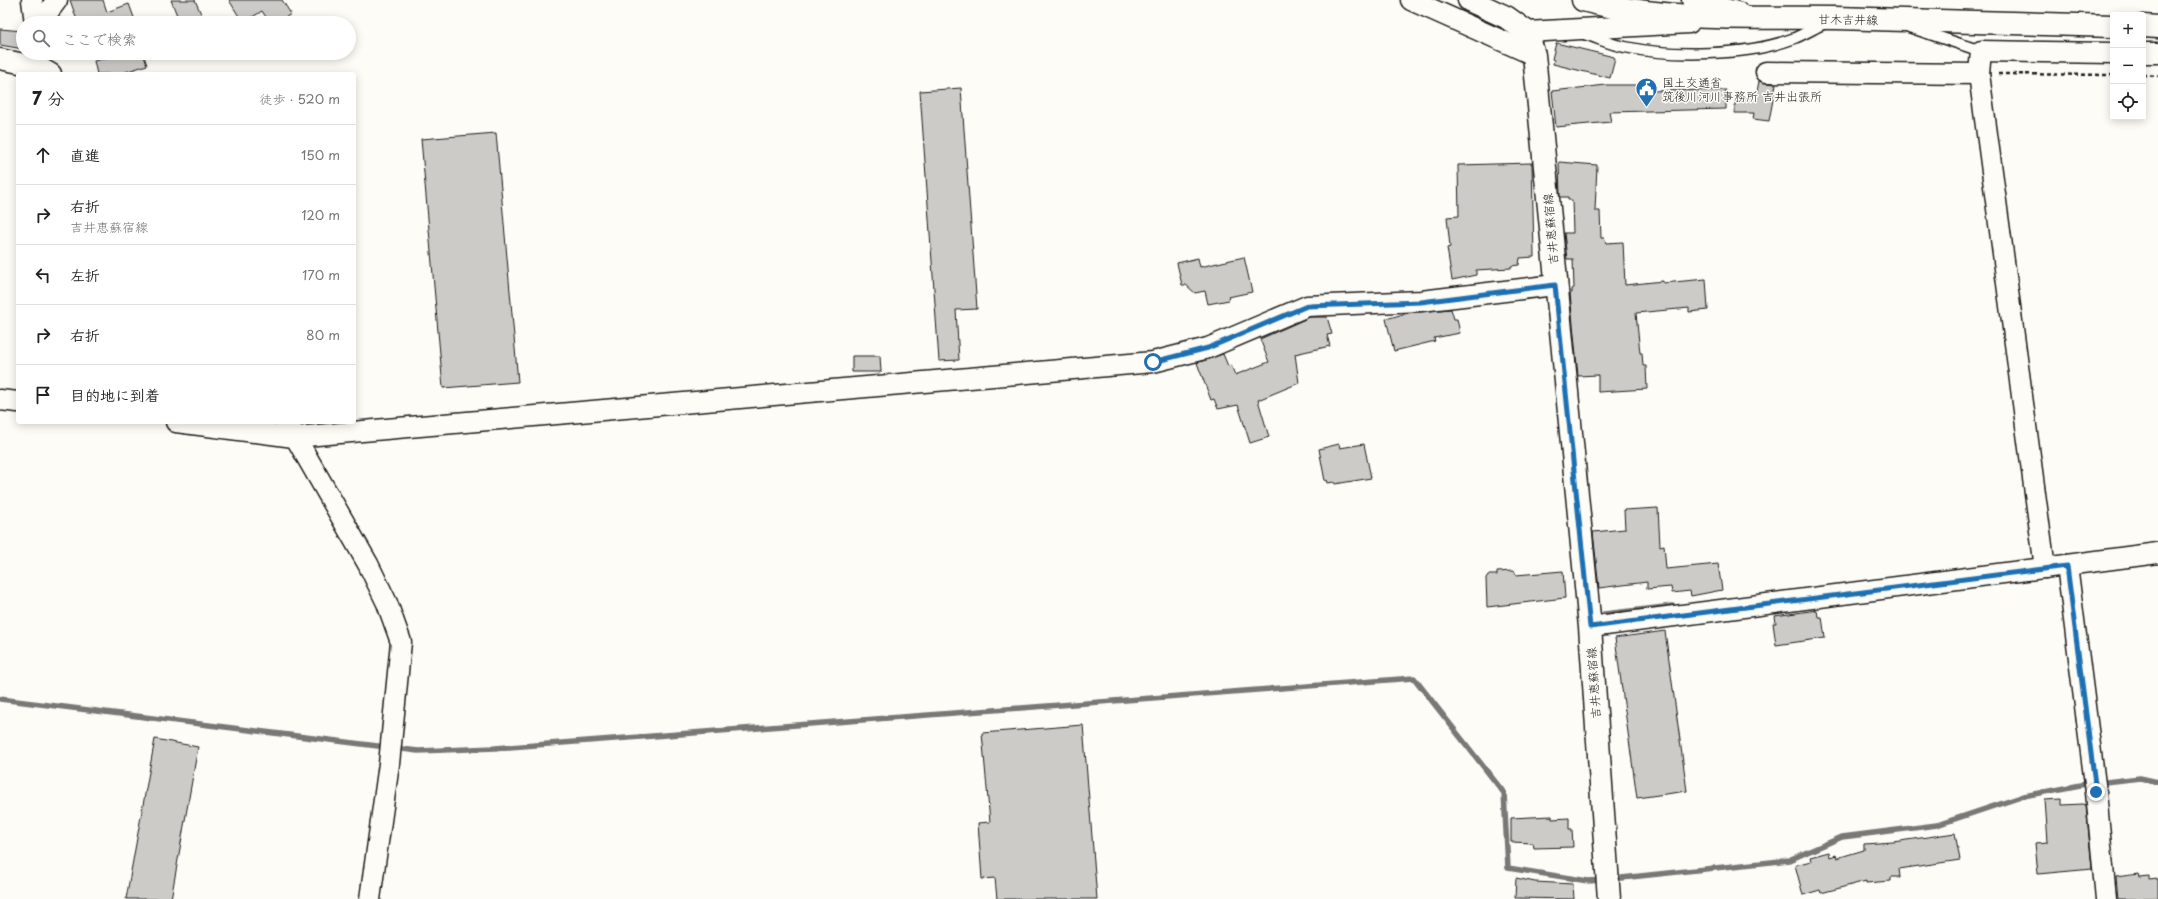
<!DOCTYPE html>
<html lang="ja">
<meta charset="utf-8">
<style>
body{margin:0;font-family:"Playpen Sans","Klee One",sans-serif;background:#f6f6f6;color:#222}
.controls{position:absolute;right:12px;top:12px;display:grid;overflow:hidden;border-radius:4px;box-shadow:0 2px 10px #0003}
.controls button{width:36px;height:36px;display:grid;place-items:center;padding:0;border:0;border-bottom:1px solid #e0e0e0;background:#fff;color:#222;font:20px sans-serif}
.stop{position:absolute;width:12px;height:12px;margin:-9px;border:3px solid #1f6fb2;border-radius:50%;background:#fff}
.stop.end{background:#1f6fb2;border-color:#fff;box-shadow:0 1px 4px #0008}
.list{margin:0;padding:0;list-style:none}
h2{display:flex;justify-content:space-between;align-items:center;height:52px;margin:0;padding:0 16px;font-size:17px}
h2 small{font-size:13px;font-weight:400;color:#767676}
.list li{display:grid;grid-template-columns:26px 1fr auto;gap:12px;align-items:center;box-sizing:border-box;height:60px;padding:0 16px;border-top:1px solid #e0e0e0}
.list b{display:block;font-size:15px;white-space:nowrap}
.list p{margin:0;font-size:13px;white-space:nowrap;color:#767676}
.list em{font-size:13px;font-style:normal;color:#767676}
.icon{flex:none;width:22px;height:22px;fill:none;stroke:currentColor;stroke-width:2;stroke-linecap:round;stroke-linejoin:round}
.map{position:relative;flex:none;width:2158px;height:899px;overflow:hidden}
.search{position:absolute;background:#fff;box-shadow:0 2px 10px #0003;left:16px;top:16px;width:340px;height:44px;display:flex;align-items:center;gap:10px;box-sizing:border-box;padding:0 14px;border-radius:22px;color:#767676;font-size:15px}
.panel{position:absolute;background:#fff;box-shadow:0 2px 10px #0003;left:16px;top:72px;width:340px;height:352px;border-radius:4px}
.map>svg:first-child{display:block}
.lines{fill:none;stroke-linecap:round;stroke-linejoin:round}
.stream{stroke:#797876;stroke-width:5.5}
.building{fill:#cccbc8;stroke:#1c1c1c}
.lane-casing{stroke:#1c1c1c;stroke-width:13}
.street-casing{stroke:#1c1c1c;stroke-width:23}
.secondary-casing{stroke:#1c1c1c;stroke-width:25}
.path{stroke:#1c1c1c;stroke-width:2.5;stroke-dasharray:4 3;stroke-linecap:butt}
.lane{stroke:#fdfcf7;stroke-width:10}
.street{stroke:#fdfcf7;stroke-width:20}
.secondary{stroke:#fdfcf7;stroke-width:22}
.route{stroke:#1f6fb2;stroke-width:5}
.labels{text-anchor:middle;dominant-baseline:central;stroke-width:3;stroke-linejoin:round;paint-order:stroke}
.street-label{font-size:12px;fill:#1c1c1c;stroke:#fdfcf7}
.poi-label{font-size:12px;fill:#1c1c1c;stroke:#fdfcf7;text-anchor:start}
</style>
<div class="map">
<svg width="2158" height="899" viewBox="0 0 2158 899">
<rect width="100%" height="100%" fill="#fdfcf7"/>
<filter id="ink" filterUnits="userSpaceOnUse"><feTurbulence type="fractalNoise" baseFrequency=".025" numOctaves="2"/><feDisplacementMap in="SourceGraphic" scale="8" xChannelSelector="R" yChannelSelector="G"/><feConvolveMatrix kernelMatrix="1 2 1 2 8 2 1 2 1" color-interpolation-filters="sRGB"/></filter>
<g filter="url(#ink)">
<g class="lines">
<g class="stream">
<polyline points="1604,614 1673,606"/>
<polyline points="0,699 418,751 495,748 1414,678 1504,793 1508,868 1588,881 1603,880"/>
<polyline points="1612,879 1789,860 1842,837 1937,825 2024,796 2080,785 2140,778 2158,782"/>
</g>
</g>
<g class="building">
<polygon points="70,0 103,0 107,12 129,4 136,23 78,23"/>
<polygon points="171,0 195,0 205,23 180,23"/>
<polygon points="229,0 282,0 291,14 277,23 270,23 262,11 243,23"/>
<polygon points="0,29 23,31 23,49 0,45"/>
<polygon points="1556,43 1614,57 1615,59 1610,78 1553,64 1554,60 1552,59"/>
<polygon points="108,53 143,53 147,65 119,74 97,74 94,61 110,57"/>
<polygon points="1759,81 1766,83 1776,84 1769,121 1753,119 1754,113 1735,113 1735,97 1756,97"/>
<polygon points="1606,85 1643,85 1643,91 1726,90 1726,109 1609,112 1611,122 1556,127 1552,91"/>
<polygon points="961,88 977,309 956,310 959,360 939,361 920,91"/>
<polygon points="496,133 518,382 443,388 421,139"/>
<polygon points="1559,162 1597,165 1595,211 1600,211 1601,238 1604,238 1606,243 1623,242 1625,285 1663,281 1663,283 1706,279 1708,310 1689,312 1689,308 1636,313 1640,353 1642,353 1643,366 1646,366 1647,389 1598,392 1598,375 1578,376 1570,293 1572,293 1572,289 1574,288 1573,259 1567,259 1564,233 1573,233 1572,200 1568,200 1568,197 1560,197"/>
<polygon points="1532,163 1534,257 1520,258 1519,265 1511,266 1511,268 1476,270 1476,275 1452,280 1447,248 1450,247 1447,217 1459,216 1458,165"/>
<polygon points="1244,257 1252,292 1228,297 1229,300 1208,304 1205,291 1195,293 1186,285 1182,285 1177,263 1198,258 1200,267"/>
<polygon points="1451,309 1454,319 1457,319 1460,333 1434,338 1435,341 1394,351 1386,319 1407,313"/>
<polygon points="1310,317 1327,317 1332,334 1327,335 1330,346 1295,354 1299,383 1258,400 1269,437 1250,443 1238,405 1218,409 1214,399 1211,400 1197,363 1223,354 1228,366 1231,365 1235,375 1269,362 1260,339"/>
<polygon points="852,356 880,356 881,372 852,372"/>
<polygon points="1339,444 1340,448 1364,444 1371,478 1335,484 1334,482 1328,483 1327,480 1325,481 1319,449"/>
<polygon points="1658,508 1660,546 1664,545 1666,569 1718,564 1722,590 1691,596 1690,591 1672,593 1671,587 1647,589 1647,582 1599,588 1593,532 1625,529 1624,510"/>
<polygon points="1512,571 1515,572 1516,575 1563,571 1565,598 1487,607 1486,578 1488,575 1497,575 1497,572"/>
<polygon points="1817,610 1818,617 1822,617 1825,638 1776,645 1773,623 1776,623 1775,616"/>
<polygon points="1665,631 1687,791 1637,798 1615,638"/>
<polygon points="1083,725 1097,899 997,899 995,878 982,879 978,823 990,822 982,733"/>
<polygon points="155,739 198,747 171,899 126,899"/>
<polygon points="2062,799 2062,805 2083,804 2086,805 2092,869 2038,874 2035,843 2048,842 2045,800"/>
<polygon points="1552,816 1552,819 1569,818 1569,829 1572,829 1573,847 1534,848 1533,843 1511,842 1511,818"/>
<polygon points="1955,833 1960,860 1899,869 1900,877 1891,877 1891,881 1866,883 1866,881 1821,893 1820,890 1803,895 1795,865 1811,861 1810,857 1829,852 1830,857 1836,855 1837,858 1864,850 1864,844 1893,842"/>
<polygon points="2138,874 2139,877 2149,876 2149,880 2158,879 2158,899 2118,899 2116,877"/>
<polygon points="1516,878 1535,882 1573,884 1574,899 1515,898"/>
</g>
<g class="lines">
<defs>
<g id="lane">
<polyline points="1909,27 1981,51"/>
<path d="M1584,34c14,4 27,11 41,13 46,10 122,9 167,-8 11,-4 22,-11 33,-16"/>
</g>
<g id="street">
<polyline points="32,0 35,23"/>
<polyline points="1411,0 1534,55"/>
<polyline points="1692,0 1740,13"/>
<polyline points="40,23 57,0"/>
<polyline points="1527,32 1689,23"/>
<polyline points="2143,53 2158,53"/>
<polyline points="0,59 39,67 51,74"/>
<polyline points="1766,72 1979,74"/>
<polyline points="0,400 18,402"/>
<polyline points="176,422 294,437 1153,362 1208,348 1307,306 1421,301 1555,285"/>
<polyline points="289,426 368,564 387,603 401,642 389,764 370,899"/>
<polyline points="2067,565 2096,792 2106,899"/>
<polyline points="2045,568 1979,74 1981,51 2113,53"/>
<polyline points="1590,627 2158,553"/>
</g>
<g id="secondary">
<polyline points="1469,0 1506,17 1527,32 1534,55 1590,627 1609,899"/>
<path d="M1583,0c83,22 168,17 253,18 92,2 185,6 277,8"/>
<polyline points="2143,26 2158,27"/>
</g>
</defs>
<use href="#lane" class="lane-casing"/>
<use href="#street" class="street-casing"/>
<use href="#secondary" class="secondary-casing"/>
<g class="path">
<polyline points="1998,74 2113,75"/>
<polyline points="2143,75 2158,76"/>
</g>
<use href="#lane" class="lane"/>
<use href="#street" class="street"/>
<use href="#secondary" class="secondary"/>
</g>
</g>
<g class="lines" filter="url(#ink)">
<polyline class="route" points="1153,362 1208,348 1307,306 1421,302 1555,285 1590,627 2067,566 2096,792"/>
</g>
<defs>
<symbol id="civic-pin" viewBox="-11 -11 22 30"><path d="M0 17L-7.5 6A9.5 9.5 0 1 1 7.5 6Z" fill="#1f6fb2" stroke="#fdfcf7"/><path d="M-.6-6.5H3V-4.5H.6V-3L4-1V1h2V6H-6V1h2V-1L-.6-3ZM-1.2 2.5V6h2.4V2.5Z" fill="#fff"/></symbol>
</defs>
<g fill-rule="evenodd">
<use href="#civic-pin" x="1634" y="76" width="25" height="34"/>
</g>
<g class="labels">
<g class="street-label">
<text transform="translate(1848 19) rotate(1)">甘木吉井線</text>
<text transform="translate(1550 229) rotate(-95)">吉井恵蘇宿線</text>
<text transform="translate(1593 683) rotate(-94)">吉井恵蘇宿線</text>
</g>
<g class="poi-label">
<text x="1662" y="82">国土交通省<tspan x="1662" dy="14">筑後川河川事務所 吉井出張所</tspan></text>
</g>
</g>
</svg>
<div class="controls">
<button>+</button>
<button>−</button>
<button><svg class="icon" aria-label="locate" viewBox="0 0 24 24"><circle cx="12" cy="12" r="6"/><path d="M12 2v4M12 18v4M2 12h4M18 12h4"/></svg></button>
</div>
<div class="stop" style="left:1153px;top:362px"></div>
<div class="stop end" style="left:2096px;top:792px"></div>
<div class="search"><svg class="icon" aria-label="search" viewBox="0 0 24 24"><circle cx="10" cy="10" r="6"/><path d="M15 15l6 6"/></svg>ここで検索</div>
<section class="panel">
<h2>7 分<small>徒歩 · 520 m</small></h2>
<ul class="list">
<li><svg class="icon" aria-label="ahead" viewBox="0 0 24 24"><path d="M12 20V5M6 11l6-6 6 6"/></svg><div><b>直進</b></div><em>150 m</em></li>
<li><svg class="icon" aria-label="right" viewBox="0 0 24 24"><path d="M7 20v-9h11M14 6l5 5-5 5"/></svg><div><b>右折</b><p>吉井恵蘇宿線</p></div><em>120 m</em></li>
<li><svg class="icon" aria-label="left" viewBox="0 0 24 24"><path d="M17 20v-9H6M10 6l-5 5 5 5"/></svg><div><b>左折</b></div><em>170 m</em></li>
<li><svg class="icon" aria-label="right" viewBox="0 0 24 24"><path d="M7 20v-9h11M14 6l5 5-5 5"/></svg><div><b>右折</b></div><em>80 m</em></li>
<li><svg class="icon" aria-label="arrive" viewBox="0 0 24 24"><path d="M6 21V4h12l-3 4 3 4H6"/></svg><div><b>目的地に到着</b></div></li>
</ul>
</section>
</div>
